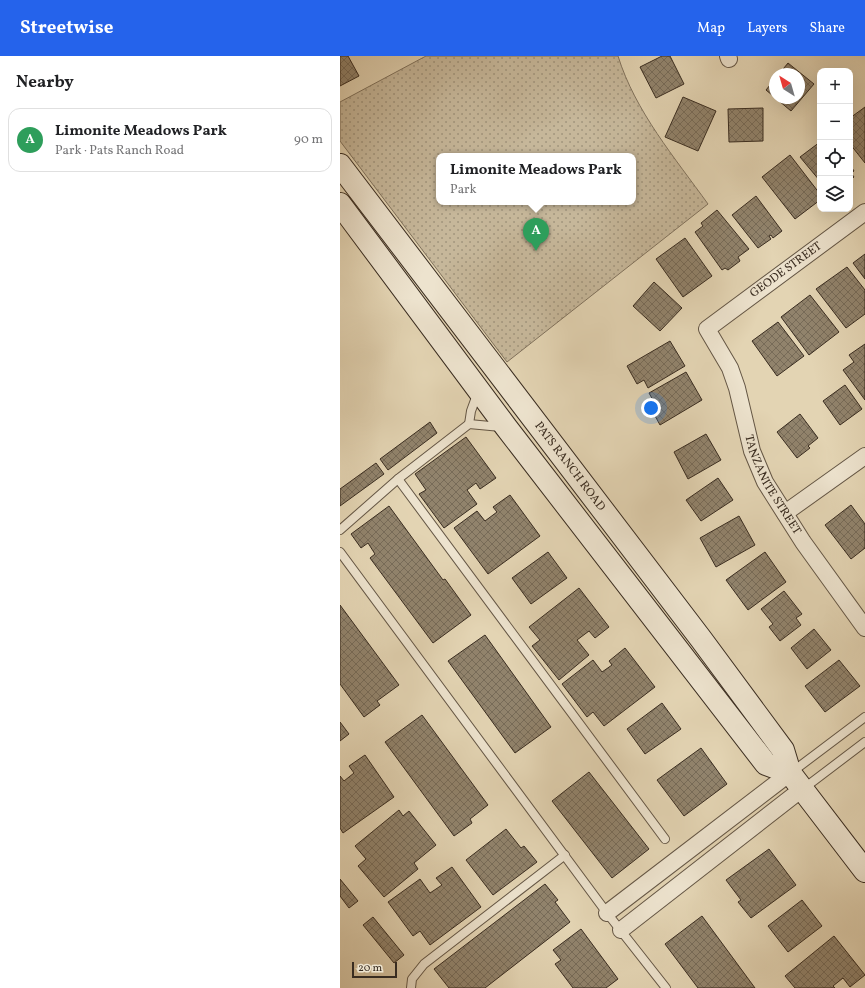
<!DOCTYPE html>
<meta charset="utf-8">
<style>
body{margin:0;font-family:Vollkorn,serif;background:#f2f2f2;color:#202124}
.controls{position:absolute;right:12px;top:12px;display:grid;overflow:hidden;border-radius:8px;box-shadow:0 4px 16px #0002}
.controls button{width:36px;height:36px;display:grid;place-items:center;padding:0;border:0;border-bottom:1px solid #e0e0e0;background:#fff;color:#202124;font:20px sans-serif}
.compass{position:absolute;left:429px;top:12px;width:36px;height:36px;border-radius:50%;background:#fff;box-shadow:0 4px 16px #0002;rotate:323deg}
.scale{position:absolute;left:12px;bottom:10px;width:45px;box-sizing:border-box;padding-left:4px;border:2px solid #392c20;border-top:0;font-size:11px;line-height:14px;white-space:nowrap;color:#392c20;-webkit-text-stroke:3px #ede3ce;paint-order:stroke}
.you{position:absolute;left:311px;top:352px;width:14px;height:14px;margin:-10px;border:3px solid #fff;border-radius:50%;background:#1a73e8;box-shadow:0 0 0 6px #1a73e833}
.badge{display:grid;place-items:center;width:26px;height:26px;border-radius:50%;background:#2563eb;color:#fff;font-size:13px;font-weight:700}
.pin{position:absolute;translate:-50% -33px;filter:drop-shadow(0 1px 2px #0008)}
.pin::after{content:'';position:absolute;top:21px;width:14px;height:12px;background:inherit;clip-path:polygon(0 0,100% 0,50% 100%)}
.popup{position:absolute;left:96px;top:97px;width:200px;height:52px;box-sizing:border-box;display:grid;place-content:center;border-radius:8px;background:#fff;filter:drop-shadow(0 1px 3px #0005);font-size:13px;white-space:nowrap;color:#757577}
.popup b{font-size:15px;color:#202124}
.popup::after{content:'';position:absolute;left:50%;top:100%;margin-left:-8px;border:8px solid transparent;border-top-color:#fff}
.list{margin:0;padding:0;list-style:none}
h2{display:flex;justify-content:space-between;align-items:center;height:52px;margin:0;padding:0 16px;font-size:17px}
h2 small{font-size:13px;font-weight:400;color:#757577}
.list li{display:grid;grid-template-columns:26px 1fr auto;gap:12px;align-items:center;box-sizing:border-box;height:64px;margin:0 8px 8px;padding:0 8px;border:1px solid #e0e0e0;border-radius:12px}
.list b{display:block;font-size:15px;white-space:nowrap}
.list p{margin:0;font-size:13px;white-space:nowrap;color:#757577}
.list em{font-size:13px;font-style:normal;color:#757577}
.icon{flex:none;width:22px;height:22px;fill:none;stroke:currentColor;stroke-width:2;stroke-linecap:round;stroke-linejoin:round}
.map{position:relative;flex:none;width:525px;height:932px;overflow:hidden}
header{display:flex;align-items:center;gap:24px;box-sizing:border-box;height:56px;padding:0 20px;background:#2563eb;color:#fff}
header strong{font-size:19px}
nav{display:flex;gap:22px;margin-inline-start:auto;font-size:14px}
main{display:flex}
aside{flex:1;background:#fff}
.map>svg:first-child{display:block}
.park{fill:url(#park-dots);stroke:#80725d;fill-rule:evenodd}
.building{fill:url(#building-cross-hatch);stroke:#392c20}
.lines{fill:none;stroke-linecap:round;stroke-linejoin:round}
.lane-casing{stroke:#645645;stroke-width:10}
.street-casing{stroke:#645645;stroke-width:18}
.secondary-casing{stroke:#392c20;stroke-width:24}
.lane{stroke:#ede3ce;stroke-width:8}
.street{stroke:#ede3ce;stroke-width:16}
.secondary{stroke:#ede3ce;stroke-width:22}
.labels{text-anchor:middle;dominant-baseline:central;stroke-width:3;stroke-linejoin:round;paint-order:stroke}
.street-label{font-size:12px;fill:#392c20;stroke:#ede3ce}
</style>
<header>
<strong>Streetwise</strong>
<nav><a>Map</a><a>Layers</a><a>Share</a></nav>
</header>
<main>
<aside>
<h2>Nearby<small></small></h2>
<ul class="list">
<li><span class="badge" style="background:#2e9e5b">A</span><div><b>Limonite Meadows Park</b><p>Park · Pats Ranch Road</p></div><em>90 m</em></li>
</ul>
</aside>
<div class="map">
<svg width="525" height="932" viewBox="0 0 525 932">
<defs>
<pattern id="park-dots" width="8" height="8" patternUnits="userSpaceOnUse"><rect width="8" height="8" fill="#c6b79a"/><path d="M2 2h.1M6 6h.1" fill="none" stroke="#a2957d" stroke-width="1.8" stroke-linecap="round"/></pattern>
<pattern id="building-cross-hatch" width="8" height="8" patternUnits="userSpaceOnUse"><rect width="8" height="8" fill="#91836c"/><path d="M0 0l8 8M0 8l8-8" fill="none" stroke="#776b58"/></pattern>
</defs>
<rect width="100%" height="100%" fill="#e3d4b3"/>
<filter id="stains"><feTurbulence type="fractalNoise" baseFrequency=".005" numOctaves="4"/><feColorMatrix values="0 0 0 0 .2 0 0 0 0 .09 0 0 0 0 .02 0 0 0 .5 -.17"/></filter>
<radialGradient id="worn" r=".72"><stop offset=".6" stop-color="#630" stop-opacity="0"/><stop offset="1" stop-color="#630" stop-opacity=".3"/></radialGradient>
<path class="park" d="M86,0h192c17,55 57,102 90,148l-201,158 -167,-221v-39zM99,100h194v46h-194z"/>
<g class="building">
<polygon points="0,0 8,0 19,20 0,30"/>
<polygon points="322,0 330,0 344,28 316,42 300,11"/>
<polygon points="448,7 474,28 451,55 426,34 435,23 435,42 459,42 459,18 439,18"/>
<polygon points="343,41 376,55 358,95 325,81"/>
<polygon points="525,51 525,107 510,88 510,62"/>
<polygon points="423,52 423,85 389,86 388,53"/>
<polygon points="480,86 480,125 460,101"/>
<polygon points="450,99 480,138 480,144 455,163 422,121"/>
<polygon points="510,109 514,115 511,117 514,121 510,124"/>
<polygon points="416,140 442,175 433,182 431,179 429,180 431,183 418,192 392,159"/>
<polygon points="377,154 409,193 398,201 400,205 388,214 385,212 382,214 355,176 363,170 361,167"/>
<polygon points="345,182 372,220 343,241 316,203"/>
<polygon points="525,198 525,223 513,207"/>
<polygon points="507,211 525,234 525,258 506,272 476,233"/>
<polygon points="314,226 342,252 320,275 293,250"/>
<polygon points="470,239 499,276 469,299 441,261"/>
<polygon points="438,266 464,300 437,320 412,285"/>
<polygon points="330,285 345,310 308,332 304,324 297,328 287,310"/>
<polygon points="525,288 525,344 503,314 514,306 509,299"/>
<polygon points="346,316 362,344 320,369 314,358 319,355 309,337"/>
<polygon points="505,329 522,353 500,369 483,345"/>
<polygon points="460,358 478,382 468,390 470,392 457,402 437,376"/>
<polygon points="90,366 97,377 48,414 40,403"/>
<polygon points="366,378 381,404 348,423 334,396"/>
<polygon points="126,381 156,422 140,433 136,427 127,434 137,448 104,472 79,438 86,434 75,418"/>
<polygon points="36,407 44,418 0,450 0,433"/>
<polygon points="378,422 393,444 361,465 346,444"/>
<polygon points="170,439 200,480 148,518 114,472 137,455 145,465 157,456 153,451"/>
<polygon points="511,449 525,468 525,492 511,503 485,469"/>
<polygon points="49,450 103,524 105,523 131,559 93,587 30,502 35,498 28,487 21,492 11,478"/>
<polygon points="399,460 415,489 376,511 360,482"/>
<polygon points="208,496 227,522 191,548 172,522"/>
<polygon points="425,496 446,526 408,554 386,524"/>
<polygon points="239,532 269,571 255,582 249,575 237,584 249,599 219,624 192,590 200,584 189,571"/>
<polygon points="444,535 462,558 456,562 461,569 440,585 429,571 433,568 421,553"/>
<polygon points="0,549 59,629 37,645 40,649 24,661 0,628"/>
<polygon points="474,573 491,594 467,613 451,592"/>
<polygon points="145,579 211,671 175,697 108,605"/>
<polygon points="285,592 315,631 264,670 253,656 247,661 222,628 253,604 262,616 272,609 269,605"/>
<polygon points="499,604 520,630 485,656 465,630"/>
<polygon points="322,647 341,673 305,698 287,673"/>
<polygon points="82,659 148,749 130,763 132,767 114,780 45,686"/>
<polygon points="0,666 9,678 0,685"/>
<polygon points="361,692 387,728 344,760 317,724"/>
<polygon points="25,699 54,741 3,777 0,772 0,720 4,725 14,717 9,710"/>
<polygon points="249,716 309,793 272,822 212,745"/>
<polygon points="59,754 63,760 69,755 96,789 74,807 78,813 44,841 18,810 26,803 15,790"/>
<polygon points="166,773 181,792 184,790 197,806 153,839 126,804"/>
<polygon points="429,793 456,829 411,862 398,846 401,844 386,824"/>
<polygon points="112,811 141,851 90,889 80,875 73,880 48,846 80,823 90,837 102,829 96,822"/>
<polygon points="0,823 18,845 9,852 0,840"/>
<polygon points="205,828 218,844 215,846 230,866 145,932 109,932 94,913"/>
<polygon points="462,844 482,870 448,896 428,870"/>
<polygon points="362,860 415,932 358,932 325,888"/>
<polygon points="33,861 64,899 54,907 23,869"/>
<polygon points="241,873 278,923 266,932 233,932 215,908 221,904 213,894"/>
<polygon points="494,880 525,919 510,931 503,922 493,930 495,932 455,932 445,920"/>
</g>
<g class="lines">
<defs>
<g id="lane">
<polyline points="129,368 131,355 138,336"/>
<polyline points="58,423 325,783"/>
<polyline points="0,474 58,423 129,368 161,371"/>
<polyline points="0,496 267,857 326,932"/>
<polyline points="452,716 525,661"/>
<polyline points="463,733 525,686"/>
<polyline points="71,932 72,923 84,908 225,799"/>
</g>
<g id="street">
<polyline points="388,0 389,3"/>
<path id="s1" d="M525,156l-158,117 23,39 7,20 15,63 13,31 38,60 62,86"/>
<polyline points="445,457 525,400"/>
<polyline points="267,857 450,717"/>
<polyline points="281,874 462,733"/>
</g>
<g id="secondary">
<path id="s2" d="M0,109l361,474 82,111 7,23 75,98"/>
<polyline points="0,148 166,371 426,708 450,717"/>
</g>
</defs>
<use href="#lane" class="lane-casing"/>
<use href="#street" class="street-casing"/>
<use href="#secondary" class="secondary-casing"/>
<use href="#lane" class="lane"/>
<use href="#street" class="street"/>
<use href="#secondary" class="secondary"/>
</g>
<g class="labels">
<g class="street-label">
<text transform="translate(446 214) rotate(-36)">GEODE STREET</text>
<text stroke="none"><textPath href="#s2" startOffset="379">PATS RANCH ROAD</textPath></text>
<text stroke="none"><textPath href="#s1" startOffset="367">TANZANITE STREET</textPath></text>
</g>
</g>
<rect width="100%" height="100%" filter="url(#stains)"/>
<rect width="100%" height="100%" fill="url(#worn)"/>
</svg>
<div class="controls">
<button>+</button>
<button>−</button>
<button><svg class="icon" aria-label="locate" viewBox="0 0 24 24"><circle cx="12" cy="12" r="6"/><path d="M12 2v4M12 18v4M2 12h4M18 12h4"/></svg></button>
<button><svg class="icon" aria-label="layers" viewBox="0 0 24 24"><path d="M12 4l9 5-9 5-9-5zM3 14l9 5 9-5"/></svg></button>
</div>
<svg class="compass" viewBox="-18 -18 36 36"><path d="M0-13l5 13h-10z" fill="#e53935"/><path d="M0 13l5-13h-10z" fill="#757577"/></svg>
<div class="scale">20 m</div>
<div class="you"></div>
<div class="pin badge" style="left:196px;top:195px;background:#2e9e5b">A</div>
<div class="popup"><b>Limonite Meadows Park</b>Park</div>
</div>
</main>
